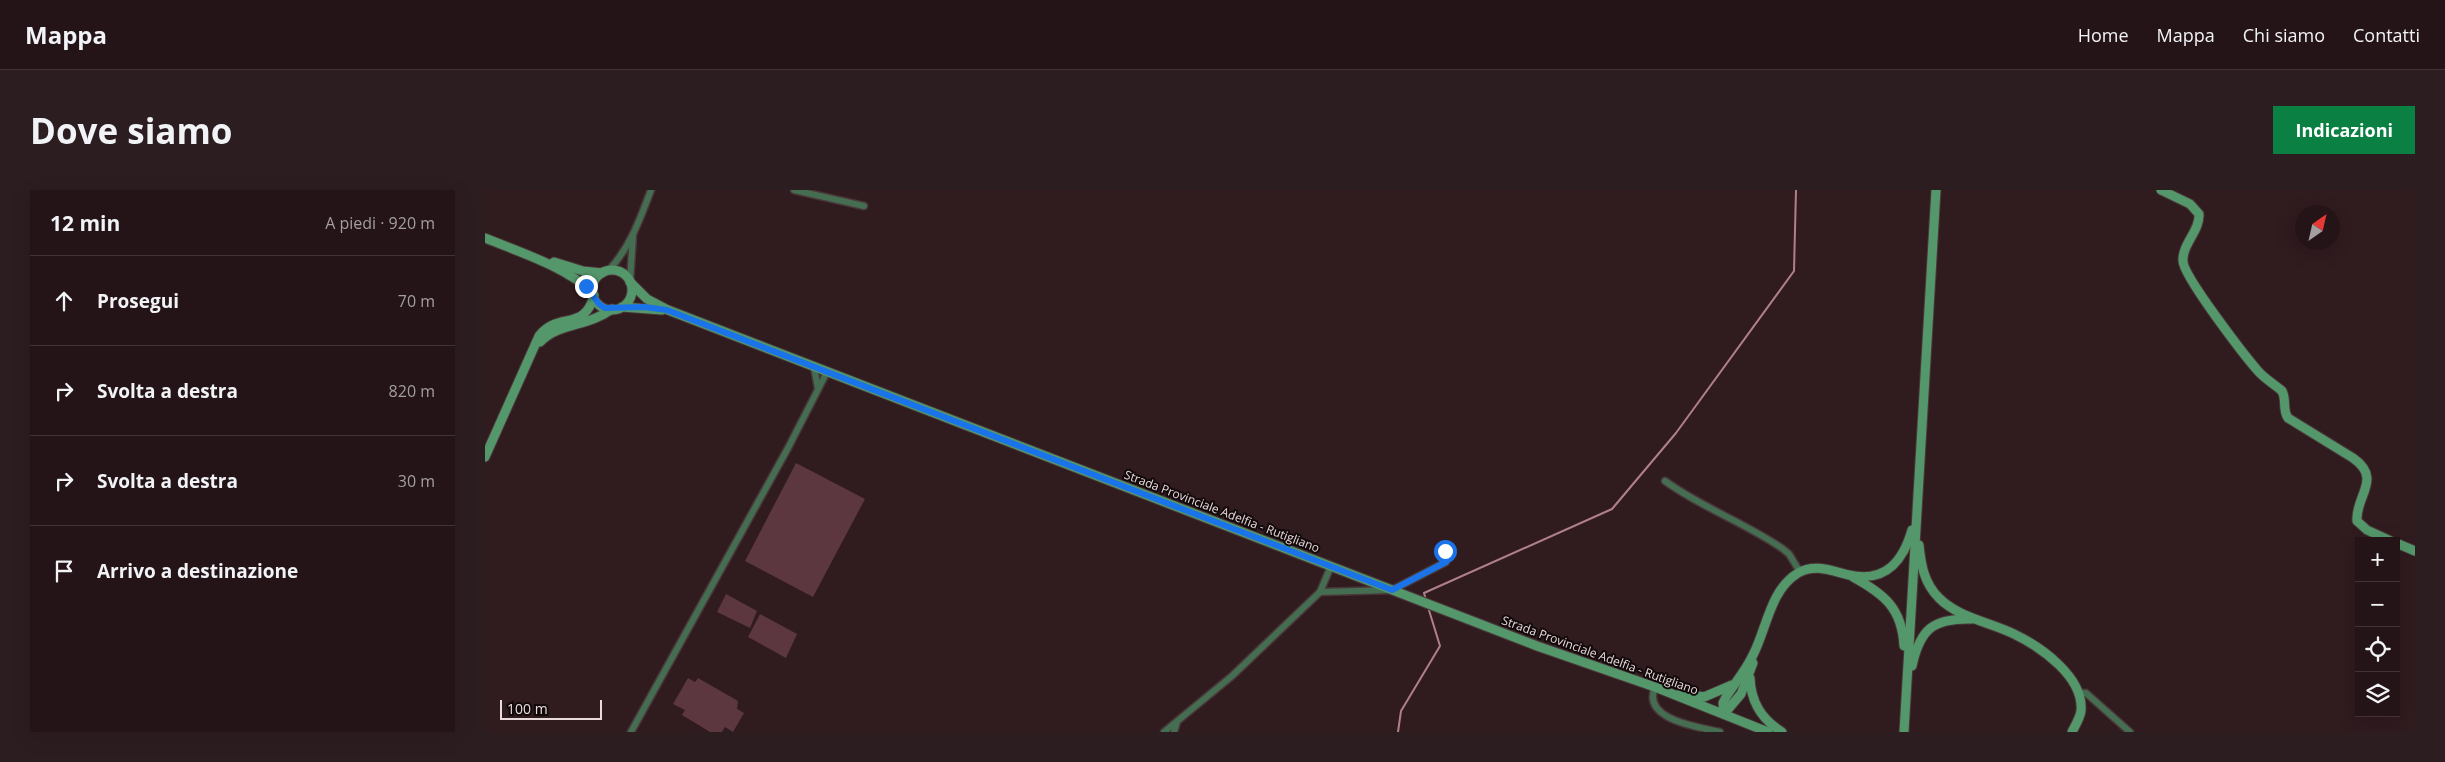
<!DOCTYPE html>
<html lang="it">
<meta charset="utf-8">
<style>
body{margin:0;font-family:"Open Sans",sans-serif;background:#2c1d20;color:#f1f3f6}
.controls{position:absolute;right:15px;bottom:15px;display:grid;overflow:hidden;border-radius:0px;box-shadow:0 5px 20px #0002}
.controls button{width:45px;height:45px;display:grid;place-items:center;padding:0;border:0;border-bottom:1px solid #413336;background:#241417;color:#f1f3f6;font:25px sans-serif}
.compass{position:absolute;left:1810px;top:15px;width:45px;height:45px;border-radius:50%;background:#241417;box-shadow:0 5px 20px #0002;rotate:34deg}
.scale{position:absolute;left:15px;bottom:12px;width:102px;box-sizing:border-box;padding-left:5px;border:2px solid #e9dadc;border-top:0;font-size:14px;line-height:18px;white-space:nowrap;color:#e9dadc;-webkit-text-stroke:4px #12090a;paint-order:stroke}
.stop{position:absolute;width:15px;height:15px;margin:-11px;border:4px solid #1a73e8;border-radius:50%;background:#fff}
.stop.end{background:#1a73e8;border-color:#fff;box-shadow:0 1px 5px #0008}
.list{margin:0;padding:0;list-style:none}
h2{display:flex;justify-content:space-between;align-items:center;height:65px;margin:0;padding:0 20px;font-size:21px}
h2 small{font-size:16px;font-weight:400;color:#a39ea1}
.list li{display:grid;grid-template-columns:32px 1fr auto;gap:15px;align-items:center;box-sizing:border-box;height:90px;padding:0 20px;border-top:1px solid #413336}
.list b{display:block;font-size:19px;white-space:nowrap}
.list em{font-size:16px;font-style:normal;color:#a39ea1}
.icon{flex:none;width:28px;height:28px;fill:none;stroke:currentColor;stroke-width:2;stroke-linecap:round;stroke-linejoin:round}
.map{position:relative;flex:none;width:1930px;height:542px;overflow:hidden;border-radius:0px}
header{display:flex;align-items:center;gap:30px;box-sizing:border-box;height:70px;padding:0 25px;background:#241417;border-bottom:1px solid #413336}
header strong{font-size:24px}
nav{display:flex;gap:28px;margin-inline-start:auto;font-size:18px}
.intro{display:flex;align-items:center;justify-content:space-between;box-sizing:border-box;height:120px;padding:0 30px}
h1{margin:0;font-size:35px}
.button{padding:12px 22px;border-radius:0px;background:#0b8043;color:#fff;font-size:18px;font-weight:700}
main{display:flex;gap:30px;padding:0 30px}
aside{flex:1;background:#241417;border-radius:0px;box-shadow:0 5px 20px #0002}
.map>svg:first-child{display:block}
.green{fill:#5d373f}
.lines{fill:none;stroke-linecap:round;stroke-linejoin:round}
.stream{stroke:#b0808a;stroke-width:2}
.street-casing{stroke:#4a3639;stroke-width:9}
.secondary-casing{stroke:#4a3639;stroke-width:11}
.street{stroke:#446d51;stroke-width:6}
.secondary{stroke:#54976b;stroke-width:9}
.route{stroke:#1a73e8;stroke-width:6}
.labels{text-anchor:middle;dominant-baseline:central;stroke-width:4;stroke-linejoin:round;paint-order:stroke}
.street-label{font-size:12px;fill:#e9dadc;stroke:#12090a}
</style>
<header>
<strong>Mappa</strong>
<nav><a>Home</a><a>Mappa</a><a>Chi siamo</a><a>Contatti</a></nav>
</header>
<div class="intro"><h1>Dove siamo</h1><a class="button">Indicazioni</a></div>
<main>
<aside>
<h2>12 min<small>A piedi · 920 m</small></h2>
<ul class="list">
<li><svg class="icon" aria-label="ahead" viewBox="0 0 24 24"><path d="M12 20V5M6 11l6-6 6 6"/></svg><div><b>Prosegui</b></div><em>70 m</em></li>
<li><svg class="icon" aria-label="right" viewBox="0 0 24 24"><path d="M7 20v-9h11M14 6l5 5-5 5"/></svg><div><b>Svolta a destra</b></div><em>820 m</em></li>
<li><svg class="icon" aria-label="right" viewBox="0 0 24 24"><path d="M7 20v-9h11M14 6l5 5-5 5"/></svg><div><b>Svolta a destra</b></div><em>30 m</em></li>
<li><svg class="icon" aria-label="arrive" viewBox="0 0 24 24"><path d="M6 21V4h12l-3 4 3 4H6"/></svg><div><b>Arrivo a destinazione</b></div></li>
</ul>
</aside>
<div class="map">
<svg width="1930" height="542" viewBox="0 0 1930 542">
<rect width="100%" height="100%" fill="#301b1f"/>
<g class="green">
<polygon points="311,273 380,309 328,407 260,371"/>
<polygon points="241,404 272,421 265,438 232,422"/>
<polygon points="275,424 312,444 301,468 263,447"/>
<polygon points="203,488 210,492 213,488 253,511 252,519 259,523 248,542 240,537 237,542 225,542 197,525 200,520 188,514"/>
</g>
<g class="lines">
<g class="stream">
<polyline points="941,410 939,403 1127,319 1191,243 1309,81 1311,0"/>
<polyline points="913,542 916,521 955,456 943,417"/>
</g>
<defs>
<g id="street">
<polyline points="309,0 379,16"/>
<path d="M123,81c22,-23 32,-52 43,-81"/>
<polyline points="145,92 148,46"/>
<polyline points="329,177 333,199"/>
<path d="M1180,291c37,27 81,42 118,68l6,5 11,18"/>
<polyline points="835,402 907,400 961,372 960,361"/>
<path d="M1170,497c-14,33 44,40 65,45"/>
<polyline points="1593,503 1601,503 1645,542"/>
<polyline points="146,542 303,258 342,182"/>
<polyline points="679,542 747,486 835,402 846,376"/>
<polyline points="689,542 692,532"/>
</g>
<g id="secondary">
<path d="M1676,0l29,14 9,10c1,17 -17,30 -16,47 0,15 62,95 75,110 7,8 16,13 24,20 5,9 0,19 6,27l65,40c30,21 2,38 4,63l10,9 24,11"/>
<path d="M0,48c34,14 82,29 108,55"/>
<polyline points="69,72 98,81 117,83"/>
<circle cx="127" cy="100" r="20"/>
<polyline points="145,92 162,109 183,120 1052,456 1170,497 1283,542"/>
<polyline points="137,117 177,120"/>
<path d="M55,152c20,-20 48,-15 72,-33"/>
<path d="M0,267l54,-121c19,-25 46,-4 55,-41"/>
<polyline points="1911,353 1930,361"/>
<path d="M1434,355c2,20 5,38 20,53 20,20 51,24 75,36 27,13 70,43 67,77 -1,7 -6,15 -9,21"/>
<path d="M1368,387c31,17 49,31 51,69"/>
<path d="M1427,476c8,-37 21,-48 60,-47"/>
<path d="M1265,488c1,24 11,41 32,54"/>
<polyline points="1196,503 1219,507 1247,495"/>
<path d="M1239,524l-1,-11 3,-6c9,-14 20,-27 27,-42 14,-27 17,-65 45,-82 17,-10 34,-2 51,2 37,8 54,-14 63,-45"/>
<polyline points="1239,524 1256,504 1268,473"/>
<polyline points="1419,542 1451,0"/>
</g>
</defs>
<use href="#street" class="street-casing"/>
<use href="#secondary" class="secondary-casing"/>
<use href="#street" class="street"/>
<use href="#secondary" class="secondary"/>
</g>
<g class="lines">
<polyline class="route" points="101,96 114,114 120,118 159,117 182,120 907,400 961,372 960,361"/>
</g>
<g class="labels">
<g class="street-label">
<text transform="translate(737 321) rotate(21)">Strada Provinciale Adelfia - Rutigliano</text>
<text transform="translate(1115 465) rotate(20)">Strada Provinciale Adelfia - Rutigliano</text>
</g>
</g>
</svg>
<div class="controls">
<button>+</button>
<button>−</button>
<button><svg class="icon" aria-label="locate" viewBox="0 0 24 24"><circle cx="12" cy="12" r="6"/><path d="M12 2v4M12 18v4M2 12h4M18 12h4"/></svg></button>
<button><svg class="icon" aria-label="layers" viewBox="0 0 24 24"><path d="M12 4l9 5-9 5-9-5zM3 14l9 5 9-5"/></svg></button>
</div>
<svg class="compass" viewBox="-18 -18 36 36"><path d="M0-13l5 13h-10z" fill="#e53935"/><path d="M0 13l5-13h-10z" fill="#a39ea1"/></svg>
<div class="scale">100 m</div>
<div class="stop" style="left:960px;top:361px"></div>
<div class="stop end" style="left:101px;top:96px"></div>
</div>
</main>
